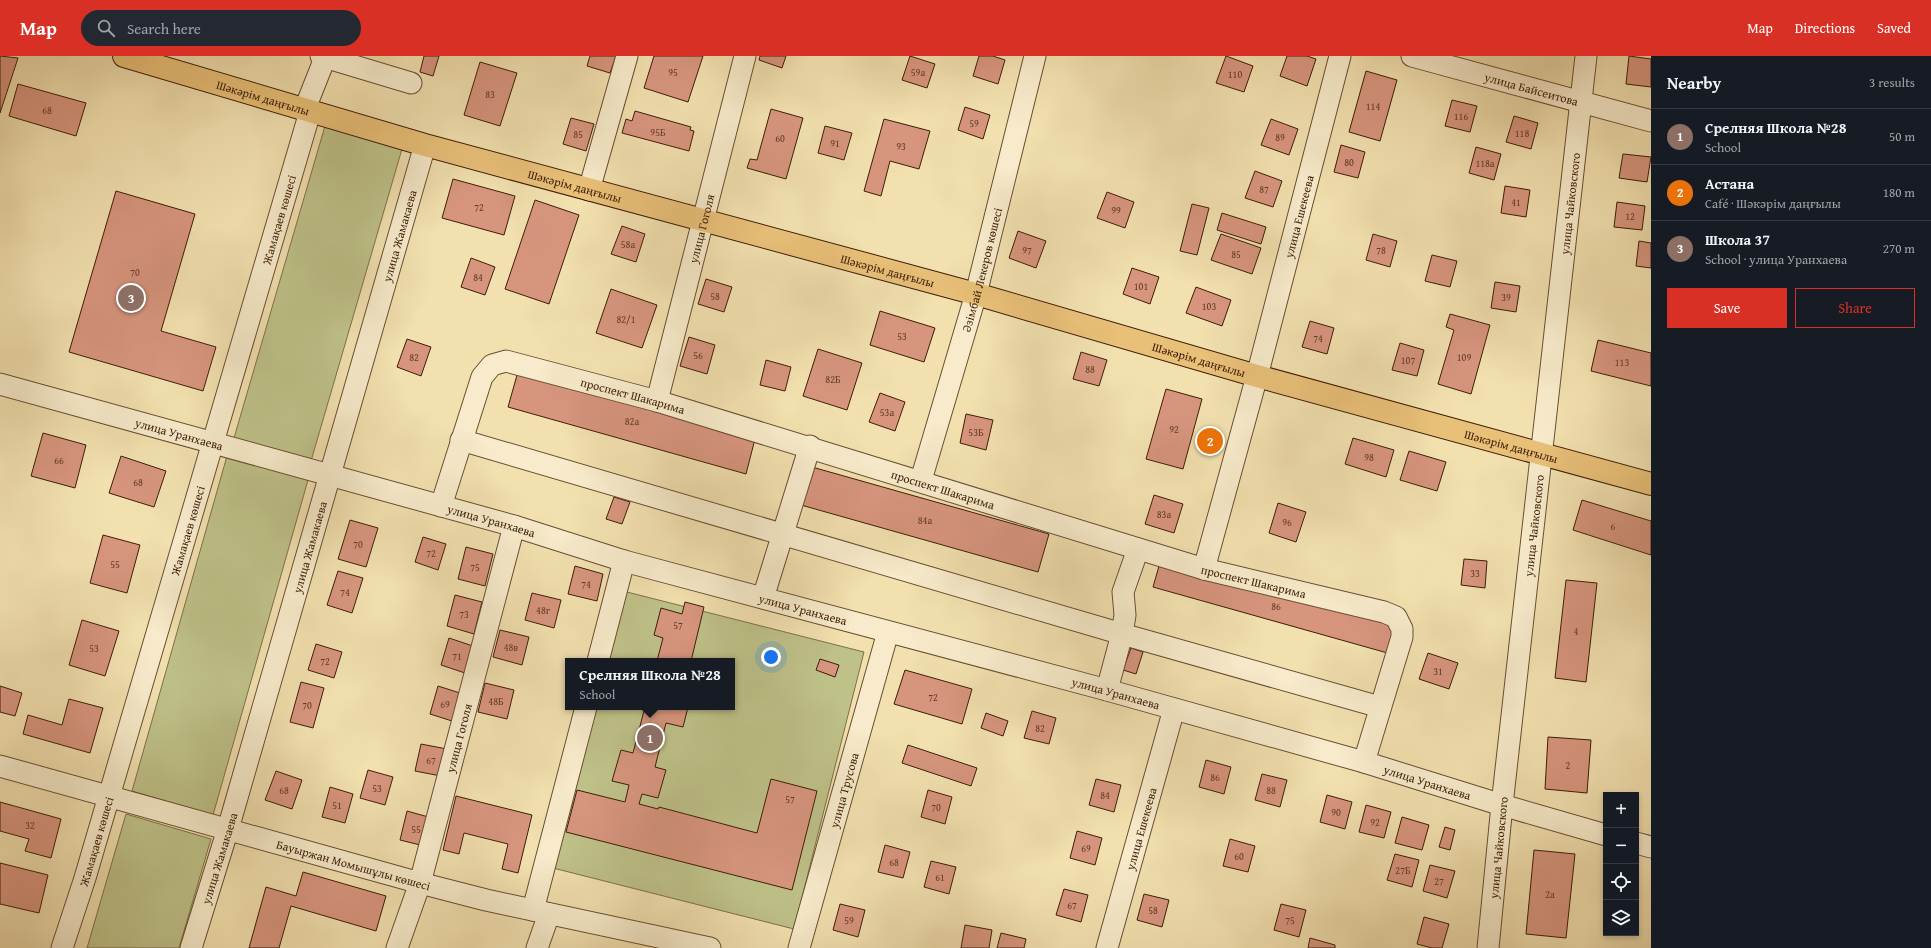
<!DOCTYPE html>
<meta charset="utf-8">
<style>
body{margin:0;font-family:"Gentium Book Plus",serif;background:#242831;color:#f1f3f6}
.controls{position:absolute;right:12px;bottom:12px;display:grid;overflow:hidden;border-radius:0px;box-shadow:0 2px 6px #0003}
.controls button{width:36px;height:36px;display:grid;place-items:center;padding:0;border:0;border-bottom:1px solid #363941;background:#171b24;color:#f1f3f6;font:20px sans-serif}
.you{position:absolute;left:771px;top:601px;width:14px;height:14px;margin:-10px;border:3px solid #fff;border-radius:50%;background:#1a73e8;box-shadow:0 0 0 6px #1a73e833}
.badge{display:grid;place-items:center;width:26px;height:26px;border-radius:50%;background:#d93025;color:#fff;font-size:13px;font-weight:700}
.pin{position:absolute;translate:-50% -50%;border:2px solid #fff;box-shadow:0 1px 4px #0006}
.popup{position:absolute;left:565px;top:602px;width:170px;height:52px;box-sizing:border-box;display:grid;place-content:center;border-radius:0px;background:#171b24;filter:drop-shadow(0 1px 3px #0005);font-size:13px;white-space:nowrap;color:#9ea1a6}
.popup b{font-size:15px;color:#f1f3f6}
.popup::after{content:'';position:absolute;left:50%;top:100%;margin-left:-8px;border:8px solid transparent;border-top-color:#171b24}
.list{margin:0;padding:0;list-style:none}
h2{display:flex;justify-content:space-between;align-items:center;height:52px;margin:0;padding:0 16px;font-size:17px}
h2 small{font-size:13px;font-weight:400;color:#9ea1a6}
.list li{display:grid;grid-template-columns:26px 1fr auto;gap:12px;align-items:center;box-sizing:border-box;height:56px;padding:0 16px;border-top:1px solid #363941}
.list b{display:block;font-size:15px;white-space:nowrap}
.list p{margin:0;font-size:13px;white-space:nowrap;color:#9ea1a6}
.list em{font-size:13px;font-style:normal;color:#9ea1a6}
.actions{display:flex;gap:8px;padding:12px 16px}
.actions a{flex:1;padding:9px 0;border:1px solid #d93025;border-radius:0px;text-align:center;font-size:14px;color:#d93025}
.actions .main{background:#d93025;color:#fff}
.icon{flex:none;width:22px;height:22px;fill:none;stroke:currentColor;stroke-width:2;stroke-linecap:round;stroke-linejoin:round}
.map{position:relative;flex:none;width:1651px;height:892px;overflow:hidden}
header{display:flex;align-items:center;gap:24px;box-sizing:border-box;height:56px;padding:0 20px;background:#d93025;color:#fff}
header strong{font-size:19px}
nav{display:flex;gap:22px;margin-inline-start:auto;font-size:14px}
.search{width:280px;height:36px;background:#242831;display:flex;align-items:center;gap:10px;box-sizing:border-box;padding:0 14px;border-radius:22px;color:#9ea1a6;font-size:15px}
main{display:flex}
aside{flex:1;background:#171b24}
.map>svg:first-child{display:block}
.green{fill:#bec188;stroke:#7e6f48}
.building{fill:#d7957e;stroke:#3d1d07}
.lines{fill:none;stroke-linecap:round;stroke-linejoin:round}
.minor-casing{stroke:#6a4e31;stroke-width:23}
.major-casing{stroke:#3d1d07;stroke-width:24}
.minor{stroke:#f7ebcb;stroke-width:21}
.major{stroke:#e9c078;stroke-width:22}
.labels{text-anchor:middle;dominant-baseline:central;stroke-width:3;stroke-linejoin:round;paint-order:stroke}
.number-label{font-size:10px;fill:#643b25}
.street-label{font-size:12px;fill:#3d1d07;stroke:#f7ebcb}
</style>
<header>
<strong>Map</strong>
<div class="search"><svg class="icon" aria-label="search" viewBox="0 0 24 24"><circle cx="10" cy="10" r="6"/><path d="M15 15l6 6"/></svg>Search here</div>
<nav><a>Map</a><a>Directions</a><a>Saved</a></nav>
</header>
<main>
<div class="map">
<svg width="1651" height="892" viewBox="0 0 1651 892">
<rect width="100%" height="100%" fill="#f2e0af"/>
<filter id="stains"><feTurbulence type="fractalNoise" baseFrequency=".005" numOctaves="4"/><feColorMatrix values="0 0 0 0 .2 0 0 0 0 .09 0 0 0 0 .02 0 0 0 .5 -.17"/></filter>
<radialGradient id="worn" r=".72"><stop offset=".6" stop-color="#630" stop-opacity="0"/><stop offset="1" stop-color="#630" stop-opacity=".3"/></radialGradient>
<g class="green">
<polygon points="325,70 402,93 311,405 234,382"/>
<polygon points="227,400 308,424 213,759 132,735"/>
<polygon points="619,534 864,596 794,873 549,811 590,651 732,651 732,605 601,605"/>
<polygon points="126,758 211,783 179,892 87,892"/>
</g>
<g class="building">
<polygon points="0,0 18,2 0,57"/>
<polygon points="424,0 439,0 433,20 420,16"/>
<polygon points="590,0 616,0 610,17 587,10"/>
<polygon points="654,0 703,0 688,46 644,32"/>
<polygon points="760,0 786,0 782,12 759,4"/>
<polygon points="910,0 935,8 927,32 902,24"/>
<polygon points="979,0 993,0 1005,4 998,28 973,20"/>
<polygon points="1226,0 1253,10 1244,36 1216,27"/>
<polygon points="1287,0 1307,0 1316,3 1307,30 1280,20"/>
<polygon points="1629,0 1651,3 1651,31 1626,28"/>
<polygon points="480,6 517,17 500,70 464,59"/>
<polygon points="1366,15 1397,24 1380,85 1349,76"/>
<polygon points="18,28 86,47 76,80 9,60"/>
<polygon points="1452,44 1477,50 1470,76 1445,70"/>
<polygon points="965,51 990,59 983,83 958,74"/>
<polygon points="771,53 803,62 786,123 747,112 750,103 757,104"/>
<polygon points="635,55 691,71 690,74 694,75 689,95 622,77 626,63 632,65"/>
<polygon points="1514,60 1538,67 1531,93 1506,86"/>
<polygon points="571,62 594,68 586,95 563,88"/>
<polygon points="884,63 930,75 919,113 890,105 881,140 864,135"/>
<polygon points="1271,63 1298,73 1289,99 1261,89"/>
<polygon points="825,70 852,77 844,104 818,97"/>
<polygon points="1341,89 1365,96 1358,122 1334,116"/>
<polygon points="1476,91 1501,98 1494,124 1469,117"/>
<polygon points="1623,98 1651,101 1647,126 1619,122"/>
<polygon points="1255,115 1282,125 1273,151 1245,142"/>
<polygon points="453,123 515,140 504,179 442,162"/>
<polygon points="1505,130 1530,134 1526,161 1501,157"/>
<polygon points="116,135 195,158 161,275 216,291 203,335 69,296"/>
<polygon points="1107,136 1134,146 1125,172 1097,162"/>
<polygon points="535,144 579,159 549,248 505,233"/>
<polygon points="1617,146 1645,150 1642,174 1614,171"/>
<polygon points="1192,148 1209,152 1197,199 1180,195"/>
<polygon points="1222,157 1266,171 1261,188 1217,174"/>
<polygon points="622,170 645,178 636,206 611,198"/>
<polygon points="1018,175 1046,185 1036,212 1009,202"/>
<polygon points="1221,178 1261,192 1252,218 1211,204"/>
<polygon points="1373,178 1397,185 1390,211 1366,204"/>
<polygon points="1639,185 1651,187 1651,212 1636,210"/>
<polygon points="1432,199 1457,205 1450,231 1425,225"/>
<polygon points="471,202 495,211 485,239 461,231"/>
<polygon points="1132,212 1159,221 1150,248 1123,238"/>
<polygon points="706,223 732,231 724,256 698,248"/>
<polygon points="1495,226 1520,230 1516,256 1491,252"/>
<polygon points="1196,231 1231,244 1222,270 1186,257"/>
<polygon points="611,233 657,249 642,292 596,277"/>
<polygon points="880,255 935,272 924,306 870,289"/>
<polygon points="1450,258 1490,269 1471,338 1438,328 1454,274 1446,271"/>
<polygon points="1310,265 1334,272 1327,298 1302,291"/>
<polygon points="689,281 715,289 707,318 680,310"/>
<polygon points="407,283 431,291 421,320 397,311"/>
<polygon points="1598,284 1651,297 1651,330 1591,315"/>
<polygon points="1400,287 1424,294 1417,320 1392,314"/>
<polygon points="818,293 862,307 847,354 803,340"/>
<polygon points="1081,296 1107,304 1099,330 1073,323"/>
<polygon points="766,304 791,311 785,335 760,329"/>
<polygon points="519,312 756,379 746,418 508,351"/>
<polygon points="1166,333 1202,343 1183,413 1146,403"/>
<polygon points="880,337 905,346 895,375 869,366"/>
<polygon points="966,358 993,364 986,394 960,387"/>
<polygon points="43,377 86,389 75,432 31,420"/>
<polygon points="1353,382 1394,394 1386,421 1345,408"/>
<polygon points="1409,395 1446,406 1437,435 1400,424"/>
<polygon points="121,400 166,415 154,451 109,437"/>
<polygon points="812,411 1049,478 1038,516 801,449"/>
<polygon points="1154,439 1183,448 1174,477 1145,468"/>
<polygon points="614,441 630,446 622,468 606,463"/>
<polygon points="1582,444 1651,465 1651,499 1573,474"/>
<polygon points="1278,447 1306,456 1296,486 1269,477"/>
<polygon points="350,464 378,472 366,511 338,503"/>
<polygon points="103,479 140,489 127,537 90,527"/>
<polygon points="423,481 446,488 438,514 415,506"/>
<polygon points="466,491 493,498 485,530 458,523"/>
<polygon points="1161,503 1399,570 1391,598 1153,531"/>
<polygon points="1464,503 1487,505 1485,532 1461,529"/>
<polygon points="575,510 603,518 597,545 568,538"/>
<polygon points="338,515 363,522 352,557 327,549"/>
<polygon points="1566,524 1597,527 1586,626 1555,622"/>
<polygon points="532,537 561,544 554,572 525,564"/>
<polygon points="455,539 482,546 474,578 447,570"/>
<polygon points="685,546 704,551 691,605 657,605 663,582 654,579 661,552 682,558"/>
<polygon points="82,564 119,575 105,620 69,609"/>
<polygon points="500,574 529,581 522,609 493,601"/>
<polygon points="449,582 473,590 465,617 441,609"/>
<polygon points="316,588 342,596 334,622 308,614"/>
<polygon points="1131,592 1143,596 1136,618 1123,614"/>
<polygon points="1428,597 1458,607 1449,633 1419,623"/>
<polygon points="820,603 839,609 835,621 816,614"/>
<polygon points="905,614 972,633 962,668 894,648"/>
<polygon points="301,626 324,632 313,672 290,666"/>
<polygon points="485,627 514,634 507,663 478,656"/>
<polygon points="0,630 22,637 15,660 0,656"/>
<polygon points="438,630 460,637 452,665 430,658"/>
<polygon points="69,643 103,652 90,697 23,678 28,659 62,669"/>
<polygon points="645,651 688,651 683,671 666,667 655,711 666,714 658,742 642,738 639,748 658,753 659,751 757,777 771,723 817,735 792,834 566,776 577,734 625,746 629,729 612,725 621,694 633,697"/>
<polygon points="1032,655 1056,662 1049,688 1024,682"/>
<polygon points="986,657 1008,665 1003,680 981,672"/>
<polygon points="1548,681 1591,684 1587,737 1545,733"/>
<polygon points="421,688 447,693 441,720 415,715"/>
<polygon points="908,689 977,712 971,730 902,707"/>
<polygon points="1206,704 1231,711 1224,738 1199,731"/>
<polygon points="368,714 393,721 385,749 360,742"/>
<polygon points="276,715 302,724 292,753 265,744"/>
<polygon points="1262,718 1287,724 1280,751 1255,744"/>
<polygon points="1096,723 1121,729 1114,756 1089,749"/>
<polygon points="330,731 353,738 345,767 322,761"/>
<polygon points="928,734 952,741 945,768 921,761"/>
<polygon points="1327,739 1352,746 1345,773 1320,766"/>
<polygon points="456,740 532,759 518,817 502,813 508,788 464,777 459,798 443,794"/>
<polygon points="0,746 61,763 51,802 25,795 29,783 0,775"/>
<polygon points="1366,749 1391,756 1384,782 1359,776"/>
<polygon points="407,755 432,762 424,790 400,784"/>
<polygon points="1402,761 1429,769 1422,794 1395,787"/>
<polygon points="1445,771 1455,774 1450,794 1439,791"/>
<polygon points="1077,775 1102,782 1095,809 1070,802"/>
<polygon points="1230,783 1255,790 1248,816 1223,810"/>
<polygon points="885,789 910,796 903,822 878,816"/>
<polygon points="1534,794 1575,798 1566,882 1526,878"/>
<polygon points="1395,798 1419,804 1412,831 1387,824"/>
<polygon points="931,805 956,811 949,838 924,831"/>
<polygon points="0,807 48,819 39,857 0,848"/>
<polygon points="1430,809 1455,815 1447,842 1423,835"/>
<polygon points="303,816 386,840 376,875 291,850 279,892 249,892 266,831 296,840"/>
<polygon points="1064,833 1088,839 1081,866 1056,859"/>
<polygon points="1144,838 1169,844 1162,871 1137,864"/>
<polygon points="840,848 865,854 858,881 833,874"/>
<polygon points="1281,848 1306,854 1299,881 1274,874"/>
<polygon points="1424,861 1449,868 1442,892 1432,892 1417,888"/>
<polygon points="965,869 992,874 989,892 961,892"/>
<polygon points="1001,877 1026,883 1024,892 997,892"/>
<polygon points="1310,882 1335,889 1335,892 1308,892"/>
</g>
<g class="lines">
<defs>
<g id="minor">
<polyline points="321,0 411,27"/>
<path id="s1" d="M1412,0l239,65"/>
<polyline points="304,55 325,2"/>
<polyline points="589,134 627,0"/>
<path id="s2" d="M0,328l514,142 110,35 483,129 257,72 138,43 104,30"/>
<path id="s3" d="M657,345l88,-345"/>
<polyline points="461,384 1122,578 1380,651"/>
<path id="s4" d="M921,424l55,-186 59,-238"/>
<path id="s5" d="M441,450l41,-129 10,-12 14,-4 151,40 547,168 180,43 12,5 6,12v8l-38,125"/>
<path id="s6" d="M1204,513l53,-193 83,-320"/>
<polyline points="763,542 810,390"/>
<polyline points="598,605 624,505"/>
<polyline points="1107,634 1122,578 1125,559 1123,536 1138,493"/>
<path id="s7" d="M0,710l420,117 66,17 224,48"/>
<polyline points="1636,787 1651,791"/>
<polyline points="533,854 586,651"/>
<path id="s8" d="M62,892l23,-70 225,-766"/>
<path id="s9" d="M191,892l37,-119 197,-684"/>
<path id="s10" d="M397,892l23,-65 94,-357"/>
<polyline points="537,892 549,858"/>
<path id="s11" d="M799,892l89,-316"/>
<path id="s12" d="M1107,892l67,-239"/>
<path id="s13" d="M1488,892l14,-143 84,-749"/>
</g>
<g id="major">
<path id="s14" d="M124,0l301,89 551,149 281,82 394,108"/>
</g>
</defs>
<use href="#minor" class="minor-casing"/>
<use href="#major" class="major-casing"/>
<use href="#minor" class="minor"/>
<use href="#major" class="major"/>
</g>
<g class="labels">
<g class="number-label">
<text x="673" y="16">95</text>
<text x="918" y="16">59а</text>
<text x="1235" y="18">110</text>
<text x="490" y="38">83</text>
<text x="1373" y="50">114</text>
<text x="47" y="54">68</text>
<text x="1461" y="60">116</text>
<text x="974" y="67">59</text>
<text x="658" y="76">95Б</text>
<text x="1522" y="77">118</text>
<text x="578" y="78">85</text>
<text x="1280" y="81">89</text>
<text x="780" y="82">60</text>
<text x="835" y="87">91</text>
<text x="901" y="90">93</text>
<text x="1349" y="106">80</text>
<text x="1485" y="107">118а</text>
<text x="1264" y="133">87</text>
<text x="1516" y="146">41</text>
<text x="479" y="151">72</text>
<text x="1116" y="154">99</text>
<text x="1630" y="160">12</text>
<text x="628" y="188">58а</text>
<text x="1027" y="194">97</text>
<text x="1381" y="194">78</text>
<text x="1236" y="198">85</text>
<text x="135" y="216">70</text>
<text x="478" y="221">84</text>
<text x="1141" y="230">101</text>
<text x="715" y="240">58</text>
<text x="1506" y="241">39</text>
<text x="1209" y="250">103</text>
<text x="626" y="263">82/1</text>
<text x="902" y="280">53</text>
<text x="1318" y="282">74</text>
<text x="698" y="299">56</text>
<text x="414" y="301">82</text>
<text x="1464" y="301">109</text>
<text x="1408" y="304">107</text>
<text x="1622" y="306">113</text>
<text x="1090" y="313">88</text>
<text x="833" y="323">82Б</text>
<text x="887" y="356">53а</text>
<text x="632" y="365">82а</text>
<text x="1174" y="373">92</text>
<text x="976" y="376">53Б</text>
<text x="1369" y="401">98</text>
<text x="59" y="404">66</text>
<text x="138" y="426">68</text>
<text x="1164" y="458">83а</text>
<text x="925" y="464">84а</text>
<text x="1287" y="466">96</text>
<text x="1613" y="470">6</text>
<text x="358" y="488">70</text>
<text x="431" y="497">72</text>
<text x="115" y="508">55</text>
<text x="475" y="511">75</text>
<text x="1475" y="517">33</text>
<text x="586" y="528">74</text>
<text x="345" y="536">74</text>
<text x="1276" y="550">86</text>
<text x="543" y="554">48г</text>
<text x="464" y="558">73</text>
<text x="678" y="569">57</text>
<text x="1576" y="575">4</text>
<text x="511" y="591">48в</text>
<text x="94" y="592">53</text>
<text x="457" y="600">71</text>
<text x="325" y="605">72</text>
<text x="1438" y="615">31</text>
<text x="933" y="641">72</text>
<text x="496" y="645">48Б</text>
<text x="445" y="648">69</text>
<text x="307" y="649">70</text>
<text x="1040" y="672">82</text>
<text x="431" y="704">67</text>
<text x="1568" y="709">2</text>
<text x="1215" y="721">86</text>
<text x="377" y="732">53</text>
<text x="284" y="734">68</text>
<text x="1271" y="734">88</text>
<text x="1105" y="739">84</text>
<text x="790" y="743">57</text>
<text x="337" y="749">51</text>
<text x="936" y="751">70</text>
<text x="1336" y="756">90</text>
<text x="1375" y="766">92</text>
<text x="30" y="769">32</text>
<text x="416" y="773">55</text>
<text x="1086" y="792">69</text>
<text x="1239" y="800">60</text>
<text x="894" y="806">68</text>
<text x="1403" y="814">27Б</text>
<text x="940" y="821">61</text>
<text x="1439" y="825">27</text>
<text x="1550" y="838">2а</text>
<text x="1072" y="849">67</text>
<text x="1153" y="854">58</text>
<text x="849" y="864">59</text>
<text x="1290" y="864">75</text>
</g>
<g class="street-label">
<text stroke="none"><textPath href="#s1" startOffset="124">улица Байсеитова</textPath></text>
<text stroke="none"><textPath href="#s14" startOffset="145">Шәкәрім даңғылы</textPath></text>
<text stroke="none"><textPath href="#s14" startOffset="469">Шәкәрім даңғылы</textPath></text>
<text stroke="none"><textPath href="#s13" startOffset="749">улица Чайковского</textPath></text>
<text stroke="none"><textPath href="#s6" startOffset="365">улица Ешекеева</textPath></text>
<text stroke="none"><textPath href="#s8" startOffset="760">Жамақаев көшесі</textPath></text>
<text stroke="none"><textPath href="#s3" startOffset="178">улица Гоголя</textPath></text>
<text stroke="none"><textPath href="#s9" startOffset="742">улица Жамакаева</textPath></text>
<text stroke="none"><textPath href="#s4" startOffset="219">Әзімбай Лекеров көшесі</textPath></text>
<text stroke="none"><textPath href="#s14" startOffset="793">Шәкәрім даңғылы</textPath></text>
<text stroke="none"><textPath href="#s14" startOffset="1117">Шәкәрім даңғылы</textPath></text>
<text stroke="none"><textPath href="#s5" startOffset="297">проспект Шакарима</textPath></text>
<text stroke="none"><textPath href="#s2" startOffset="186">улица Уранхаева</textPath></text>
<text stroke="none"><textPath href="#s14" startOffset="1441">Шәкәрім даңғылы</textPath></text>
<text stroke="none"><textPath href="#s5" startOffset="621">проспект Шакарима</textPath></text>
<text stroke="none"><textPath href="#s2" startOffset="510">улица Уранхаева</textPath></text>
<text stroke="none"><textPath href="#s13" startOffset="425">улица Чайковского</textPath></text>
<text stroke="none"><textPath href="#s8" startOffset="436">Жамақаев көшесі</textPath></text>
<text stroke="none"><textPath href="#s9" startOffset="418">улица Жамакаева</textPath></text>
<text stroke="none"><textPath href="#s5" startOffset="945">проспект Шакарима</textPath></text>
<text stroke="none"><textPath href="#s2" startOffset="834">улица Уранхаева</textPath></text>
<text stroke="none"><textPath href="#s2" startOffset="1158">улица Уранхаева</textPath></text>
<text stroke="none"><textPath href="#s10" startOffset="219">улица Гоголя</textPath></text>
<text stroke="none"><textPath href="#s2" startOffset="1482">улица Уранхаева</textPath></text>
<text stroke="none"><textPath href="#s11" startOffset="164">улица Трусова</textPath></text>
<text stroke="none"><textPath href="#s12" startOffset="124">улица Ешекеева</textPath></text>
<text stroke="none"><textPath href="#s8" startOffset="112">Жамақаев көшесі</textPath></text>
<text stroke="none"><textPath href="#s13" startOffset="101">улица Чайковского</textPath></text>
<text stroke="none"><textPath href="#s9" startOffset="94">улица Жамакаева</textPath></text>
<text stroke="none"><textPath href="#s7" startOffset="367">Бауыржан Момышұлы көшесі</textPath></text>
</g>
</g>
<rect width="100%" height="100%" filter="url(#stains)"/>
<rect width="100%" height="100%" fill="url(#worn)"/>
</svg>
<div class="controls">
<button>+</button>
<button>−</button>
<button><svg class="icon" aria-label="locate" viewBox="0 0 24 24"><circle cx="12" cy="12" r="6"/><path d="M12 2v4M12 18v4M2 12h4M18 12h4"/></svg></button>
<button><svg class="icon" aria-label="layers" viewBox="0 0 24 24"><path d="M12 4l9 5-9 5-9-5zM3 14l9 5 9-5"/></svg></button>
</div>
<div class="you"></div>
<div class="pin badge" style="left:650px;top:682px;background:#8d6e63">1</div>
<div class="popup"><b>Срелняя Школа №28</b>School</div>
<div class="pin badge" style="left:1210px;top:385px;background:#e8710a">2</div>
<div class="pin badge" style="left:131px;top:242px;background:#8d6e63">3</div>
</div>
<aside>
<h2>Nearby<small>3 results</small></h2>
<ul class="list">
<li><span class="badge" style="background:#8d6e63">1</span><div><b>Срелняя Школа №28</b><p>School</p></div><em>50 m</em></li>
<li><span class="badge" style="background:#e8710a">2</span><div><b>Астана</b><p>Café · Шәкәрім даңғылы</p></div><em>180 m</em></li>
<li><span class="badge" style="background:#8d6e63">3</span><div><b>Школа 37</b><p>School · улица Уранхаева</p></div><em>270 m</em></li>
</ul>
<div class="actions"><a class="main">Save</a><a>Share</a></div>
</aside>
</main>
